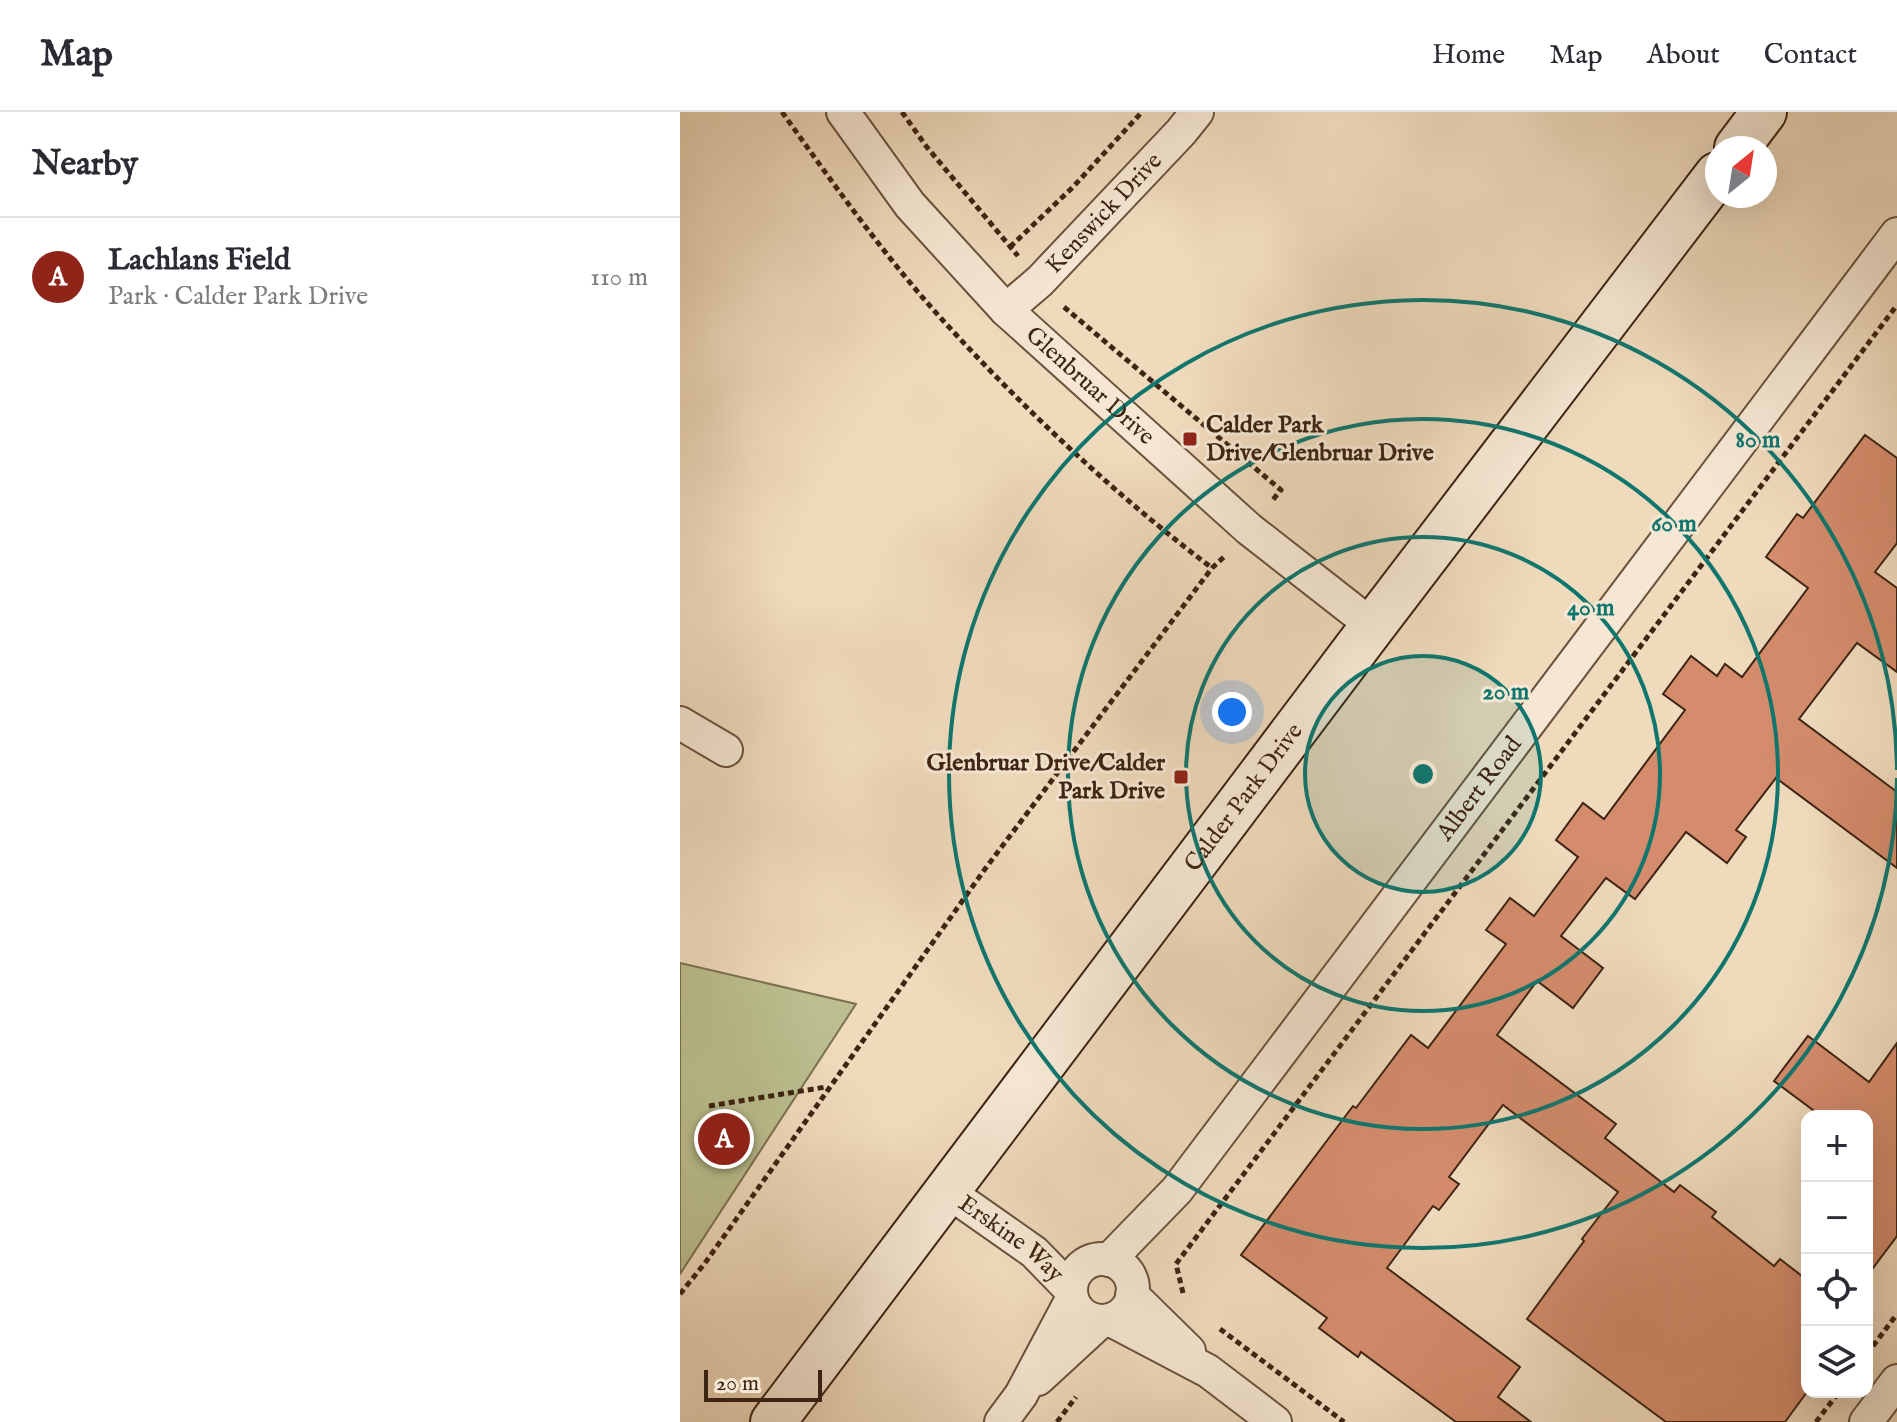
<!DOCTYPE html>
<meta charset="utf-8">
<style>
body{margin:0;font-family:"IM FELL English",serif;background:#f7f7f7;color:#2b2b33}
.controls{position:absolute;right:24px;bottom:24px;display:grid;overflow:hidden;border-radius:16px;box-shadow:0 8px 32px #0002}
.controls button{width:72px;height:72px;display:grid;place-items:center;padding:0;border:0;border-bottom:2px solid #e1e1e2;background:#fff;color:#2b2b33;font:40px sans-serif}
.compass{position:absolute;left:1025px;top:24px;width:72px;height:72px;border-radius:50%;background:#fff;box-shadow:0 8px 32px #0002;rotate:30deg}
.scale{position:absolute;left:24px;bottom:20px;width:118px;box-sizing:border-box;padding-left:8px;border:4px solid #3d2413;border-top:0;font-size:22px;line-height:28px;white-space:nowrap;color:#3d2413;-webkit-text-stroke:6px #f5e7d3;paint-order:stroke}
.you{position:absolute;left:552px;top:600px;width:28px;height:28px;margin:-20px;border:6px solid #fff;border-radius:50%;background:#1a73e8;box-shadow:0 0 0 12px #1a73e833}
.badge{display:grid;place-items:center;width:52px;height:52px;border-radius:50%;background:#8f2418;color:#fff;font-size:26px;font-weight:700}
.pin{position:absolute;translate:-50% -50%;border:4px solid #fff;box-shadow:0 2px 8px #0006}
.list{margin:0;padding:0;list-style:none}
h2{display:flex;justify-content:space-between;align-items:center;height:104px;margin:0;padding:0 32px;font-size:34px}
h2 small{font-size:26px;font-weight:400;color:#7c7c81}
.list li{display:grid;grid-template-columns:52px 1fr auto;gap:24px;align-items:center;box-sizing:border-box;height:120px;padding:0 32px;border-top:2px solid #e1e1e2}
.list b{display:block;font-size:30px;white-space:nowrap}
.list p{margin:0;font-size:26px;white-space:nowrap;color:#7c7c81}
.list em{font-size:26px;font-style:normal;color:#7c7c81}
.icon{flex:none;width:44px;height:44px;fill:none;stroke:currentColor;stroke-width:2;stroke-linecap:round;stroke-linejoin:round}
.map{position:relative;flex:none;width:1217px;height:1310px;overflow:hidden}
header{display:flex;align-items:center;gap:48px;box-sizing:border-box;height:112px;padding:0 40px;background:#fff;border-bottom:2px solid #e1e1e2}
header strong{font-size:38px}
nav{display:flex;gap:44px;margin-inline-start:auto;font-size:28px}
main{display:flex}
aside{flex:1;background:#fff}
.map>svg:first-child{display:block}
.green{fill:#bbbf8f;stroke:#7c7251;stroke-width:2}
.building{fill:#d48c6c;stroke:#3d2413;stroke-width:2}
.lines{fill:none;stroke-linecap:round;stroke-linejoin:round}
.street-casing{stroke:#6a523d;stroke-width:36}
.secondary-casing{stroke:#3d2413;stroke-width:48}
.path{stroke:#3d2413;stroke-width:5;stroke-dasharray:6 4;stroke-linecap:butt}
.street{stroke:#f5e7d3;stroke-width:32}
.secondary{stroke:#f5e7d3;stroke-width:44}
.ring{fill:none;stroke:#0f766e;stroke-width:4}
.poi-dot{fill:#8f2418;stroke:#f5e7d3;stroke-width:3}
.labels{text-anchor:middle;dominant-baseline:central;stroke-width:6;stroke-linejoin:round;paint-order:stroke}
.street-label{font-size:24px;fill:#3d2413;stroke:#f5e7d3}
.poi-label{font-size:24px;font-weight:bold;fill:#3d2413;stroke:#f5e7d3;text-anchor:start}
.centre{fill:#0f766e;stroke:#f5e7d3;stroke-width:4}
.ring-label{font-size:24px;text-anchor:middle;font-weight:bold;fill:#0f766e;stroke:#f5e7d3;stroke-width:6;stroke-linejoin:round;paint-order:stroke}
</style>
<header>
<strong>Map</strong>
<nav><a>Home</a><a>Map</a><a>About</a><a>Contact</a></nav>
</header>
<main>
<aside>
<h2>Nearby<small></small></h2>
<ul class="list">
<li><span class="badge">A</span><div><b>Lachlans Field</b><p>Park · Calder Park Drive</p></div><em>110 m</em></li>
</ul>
</aside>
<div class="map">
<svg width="1217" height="1310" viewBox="0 0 1217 1310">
<rect width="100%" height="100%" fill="#efdabc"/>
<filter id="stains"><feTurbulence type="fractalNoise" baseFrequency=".0025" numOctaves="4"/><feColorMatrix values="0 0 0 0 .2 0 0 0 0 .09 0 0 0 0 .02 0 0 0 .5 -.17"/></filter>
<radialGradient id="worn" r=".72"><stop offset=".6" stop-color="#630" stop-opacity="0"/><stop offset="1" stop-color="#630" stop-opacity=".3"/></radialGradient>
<polygon class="green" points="0,851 176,892 0,1162"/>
<g class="building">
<polygon points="1185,323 1217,346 1217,431 1195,460 1217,476 1217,560 1177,531 1119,607 1217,680 1217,756 1096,666 1056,718 1066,725 1047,751 1006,720 955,787 926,766 881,824 923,856 893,896 857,869 817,923 936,1012 925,1026 994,1080 1000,1073 1036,1100 1032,1105 1094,1154 1100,1147 1127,1168 1127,1280 1105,1310 986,1310 847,1207 904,1129 902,1127 938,1080 823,993 769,1065 779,1072 759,1098 753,1094 707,1156 840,1255 818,1285 851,1310 776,1310 681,1240 678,1245 639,1216 647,1206 561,1143 673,994 676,996 731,923 748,936 826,832 806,818 830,786 854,804 898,745 876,728 903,691 924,707 1005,598 983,582 1011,544 1037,564 1045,552 1062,565 1128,476 1086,445 1117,402 1123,406"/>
<polygon points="1128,924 1189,970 1217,931 1217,1124 1187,1164 1187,1004 1141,1004 1094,969"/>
</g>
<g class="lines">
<defs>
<g id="street">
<path id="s1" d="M163,0l67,93 96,105 243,219 124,97"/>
<path id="s2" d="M326,198l34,-29 141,-149 16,-20"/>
<polyline points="0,611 46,638"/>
<path id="s3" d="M267,1079l87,61 37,38"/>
<circle cx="422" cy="1178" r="31"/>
<path id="s4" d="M429,1148l68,-70 720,-956"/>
<polyline points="452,1183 509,1239"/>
<polyline points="431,1208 528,1259 595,1310"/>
<polyline points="358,1267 421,1209"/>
<polyline points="321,1310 341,1283 392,1187"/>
<polyline points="1186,1310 1217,1269"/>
</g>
<g id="secondary">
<polyline points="1057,36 1084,0"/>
<path id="s5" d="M93,1310l600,-796 344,-451"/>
</g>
</defs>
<use href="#street" class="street-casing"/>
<use href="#secondary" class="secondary-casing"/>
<g class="path">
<path d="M102,0c53,74 105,148 167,215 80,87 169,170 263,241"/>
<polyline points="222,0 246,34 338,144"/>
<polyline points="330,135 393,75 462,0"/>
<polyline points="384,195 601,378 591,390"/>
<polyline points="29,994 146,975"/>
<polyline points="503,1181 496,1152 1217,193"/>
<polyline points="0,1182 25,1151 305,757 532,456 546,443"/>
<polyline points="540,1217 664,1310"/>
<polyline points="1187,1242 1217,1202"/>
<polyline points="377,1310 396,1285"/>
<polyline points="1136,1310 1159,1280"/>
</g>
<use href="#street" class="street"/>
<use href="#secondary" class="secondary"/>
</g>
<circle cx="743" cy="662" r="118" fill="#0f766e" fill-opacity=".12"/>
<g class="ring">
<circle cx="743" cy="662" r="118"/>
<circle cx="743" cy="662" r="237"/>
<circle cx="743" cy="662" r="355"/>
<path d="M1217 666A474 474 0 1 1 1217 658"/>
</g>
<g class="poi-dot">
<rect x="502" y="319" width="16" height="16" rx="4"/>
<rect x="493" y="657" width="16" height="16" rx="4"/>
</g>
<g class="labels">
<g class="street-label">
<text stroke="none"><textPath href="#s2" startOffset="138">Kenswick Drive</textPath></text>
<text stroke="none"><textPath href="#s1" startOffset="370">Glenbruar Drive</textPath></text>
<text stroke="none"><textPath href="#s4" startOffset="600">Albert Road</textPath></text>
<text stroke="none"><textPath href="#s5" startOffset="782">Calder Park Drive</textPath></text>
<text stroke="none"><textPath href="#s3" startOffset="80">Erskine Way</textPath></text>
</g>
<g class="poi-label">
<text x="526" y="313">Calder Park<tspan x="526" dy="28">Drive/Glenbruar Drive</tspan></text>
<text x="485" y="651" text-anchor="end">Glenbruar Drive/Calder<tspan x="485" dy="28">Park Drive</tspan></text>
</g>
</g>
<circle cx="743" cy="662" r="12" class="centre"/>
<g class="ring-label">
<text x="1078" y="335">80 m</text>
<text x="994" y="419">60 m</text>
<text x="911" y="503">40 m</text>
<text x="826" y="587">20 m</text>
</g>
<rect width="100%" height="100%" filter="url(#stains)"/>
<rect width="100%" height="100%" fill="url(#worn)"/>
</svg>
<div class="controls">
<button>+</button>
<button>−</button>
<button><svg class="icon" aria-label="locate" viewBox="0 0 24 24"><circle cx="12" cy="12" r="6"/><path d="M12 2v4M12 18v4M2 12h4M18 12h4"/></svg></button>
<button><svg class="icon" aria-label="layers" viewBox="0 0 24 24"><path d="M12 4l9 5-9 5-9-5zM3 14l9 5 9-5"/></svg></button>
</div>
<svg class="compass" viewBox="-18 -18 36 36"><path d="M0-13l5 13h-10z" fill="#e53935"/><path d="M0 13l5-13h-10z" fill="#7c7c81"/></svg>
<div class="scale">20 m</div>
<div class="you"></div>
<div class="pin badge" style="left:44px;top:1027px">A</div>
</div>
</main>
